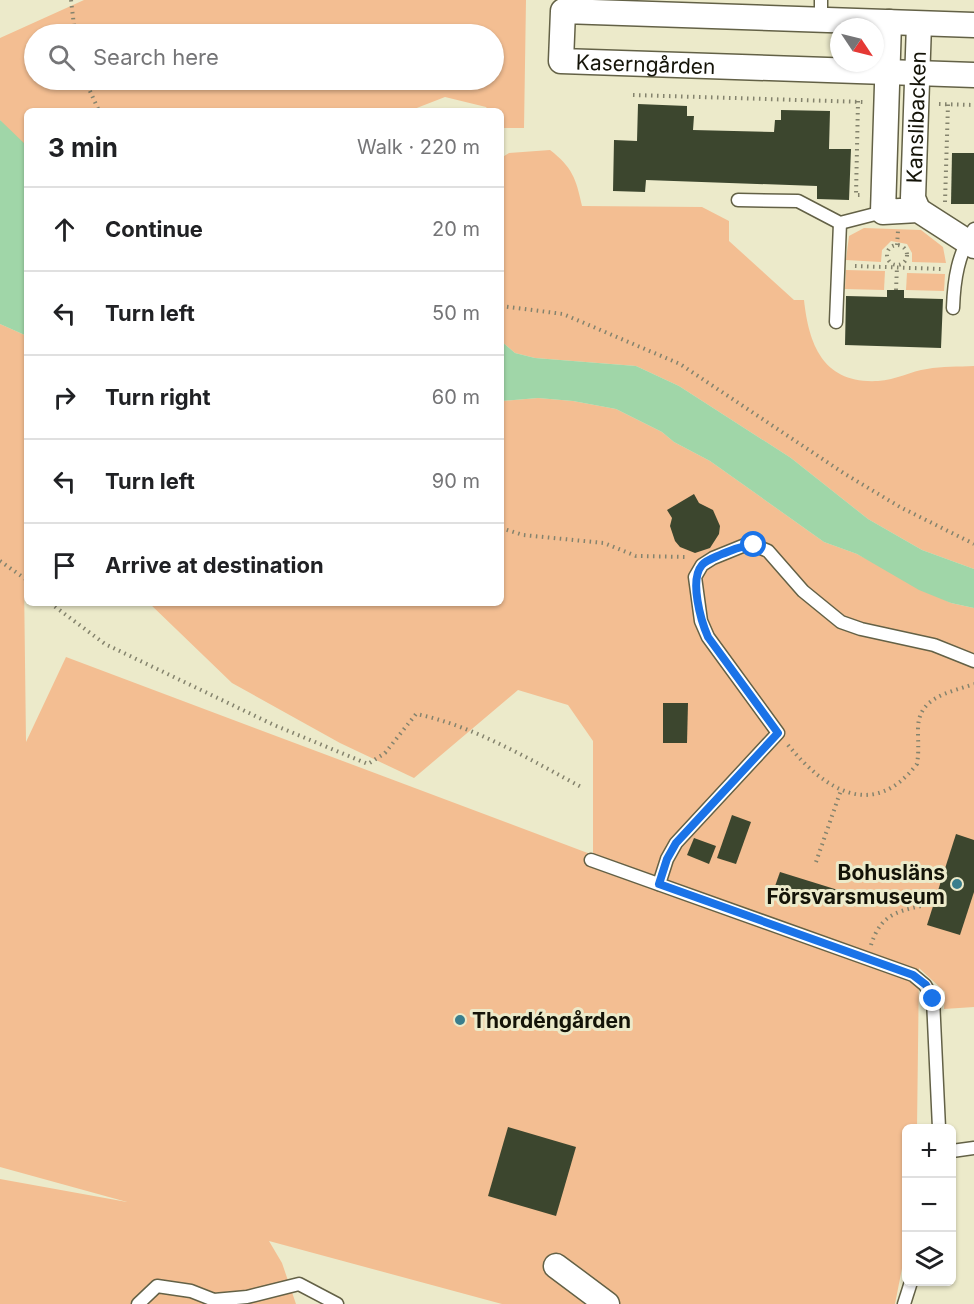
<!DOCTYPE html>
<meta charset="utf-8">
<style>
body{margin:0;font-family:Inter,sans-serif;background:#f6f6f6;color:#202124}
.controls{position:absolute;right:18px;bottom:18px;display:grid;overflow:hidden;border-radius:9px;box-shadow:0 2px 4px #0004}
.controls button{width:54px;height:54px;display:grid;place-items:center;padding:0;border:0;border-bottom:2px solid #e0e0e0;background:#fff;color:#202124;font:30px sans-serif}
.compass{position:absolute;left:830px;top:18px;width:54px;height:54px;border-radius:50%;background:#fff;box-shadow:0 2px 4px #0004;rotate:125deg}
.stop{position:absolute;width:18px;height:18px;margin:-14px;border:4px solid #1a73e8;border-radius:50%;background:#fff}
.stop.end{background:#1a73e8;border-color:#fff;box-shadow:0 2px 6px #0008}
.list{margin:0;padding:0;list-style:none}
h2{display:flex;justify-content:space-between;align-items:center;height:78px;margin:0;padding:0 24px;font-size:26px}
h2 small{font-size:20px;font-weight:400;color:#757577}
.list li{display:grid;grid-template-columns:39px 1fr auto;gap:18px;align-items:center;box-sizing:border-box;height:84px;padding:0 24px;border-top:2px solid #e0e0e0}
.list b{display:block;font-size:22px;white-space:nowrap}
.list em{font-size:20px;font-style:normal;color:#757577}
.icon{flex:none;width:33px;height:33px;fill:none;stroke:currentColor;stroke-width:2;stroke-linecap:round;stroke-linejoin:round}
.map{position:relative;flex:none;width:974px;height:1304px;overflow:hidden}
.search{position:absolute;background:#fff;box-shadow:0 2px 4px #0004;left:24px;top:24px;width:480px;height:66px;display:flex;align-items:center;gap:15px;box-sizing:border-box;padding:0 21px;border-radius:33px;color:#757577;font-size:22px}
.panel{position:absolute;background:#fff;box-shadow:0 2px 4px #0004;left:24px;top:108px;width:480px;height:498px;border-radius:9px}
.map>svg:first-child{display:block}
.green{fill:#f3be92;fill-rule:evenodd}
.water{fill:#a0d6a8}
.building{fill:#3c462e}
.lines{fill:none;stroke-linecap:round;stroke-linejoin:round}
.service-casing{stroke:#636146;stroke-width:15}
.minor-casing{stroke:#636146;stroke-width:27}
.path{stroke:#84836d;stroke-width:4;stroke-dasharray:1.5 4.5;stroke-linecap:butt}
.service{stroke:#fff;stroke-width:12}
.minor{stroke:#fff;stroke-width:24}
.route{stroke:#1a73e8;stroke-width:8}
.poi-dot{fill:#3a7e8d;stroke:#eceaca;stroke-width:2}
.labels{text-anchor:middle;dominant-baseline:central;stroke-width:6;stroke-linejoin:round;paint-order:stroke}
.street-label{font-size:21px;fill:#141308;stroke:#eceaca}
.poi-label{font-size:21px;font-weight:bold;fill:#141308;stroke:#eceaca;text-anchor:end}
</style>
<div class="map">
<svg width="974" height="1304" viewBox="0 0 974 1304">
<rect width="100%" height="100%" fill="#eceaca"/>
<g class="green">
<path d="M84,0h442l-2,128h-23v-17h-12l-3,-4 -41,-10 -36,14h-382v44l-27,-35v-82zM34,34h460v46h-460z"/>
<path d="M550,150c22,17 26,28 32,56l120,1 27,14v20l65,59h10c5,46 20,84 74,81 18,-1 33,-10 49,-12 15,-3 32,-2 47,-3v203l-52,-19 -54,-31 -77,-61 -112,-72 -43,-20 -101,-8 -20,-5 -14,-12v-183l8,-5z"/>
<polygon points="864,228 921,230 943,247 946,263 912,262 912,253 907,244 891,241 882,250 881,262 846,260 849,236"/>
<polygon points="846,270 885,271 884,290 845,289"/>
<polygon points="907,273 945,274 944,291 906,290"/>
<polygon points="0,324 27,336 27,581 24,582 26,742 66,657 593,855 593,741 568,705 518,690 414,778 340,743 232,683 149,603 501,603 501,401 538,398 573,401 616,409 662,432 674,442 710,461 824,542 857,554 951,603 974,608 974,1007 944,1009 945,992 919,968 917,1128 906,1128 906,1248 895,1304 502,1304 269,1241 282,1263 296,1304 0,1304 0,1179 127,1202 0,1167"/>
</g>
<g class="water">
<polygon points="0,120 27,146 27,336 0,324"/>
<polygon points="501,341 515,353 535,358 636,366 679,386 791,458 868,519 922,550 974,569 974,608 951,603 919,590 857,554 824,542 710,461 674,442 662,432 616,409 573,401 538,398 501,401"/>
</g>
<g class="building">
<polygon points="638,104 687,106 687,116 694,116 693,130 774,132 775,120 781,120 781,110 830,111 829,149 851,149 849,200 817,199 817,186 646,180 645,192 613,191 614,140 637,141"/>
<polygon points="952,153 974,153 974,204 951,204"/>
<polygon points="887,290 904,290 904,298 943,299 941,348 845,345 846,296 887,297"/>
<polygon points="694,494 699,503 713,510 720,526 719,534 710,548 695,553 680,547 675,541 670,526 672,518 667,510"/>
<polygon points="663,703 688,703 687,743 663,743"/>
<polygon points="732,815 751,822 736,864 717,858"/>
<polygon points="956,834 974,840 974,892 960,935 927,925"/>
<polygon points="694,838 716,846 709,864 687,855"/>
<polygon points="780,872 838,890 833,907 774,889"/>
<polygon points="508,1127 576,1147 556,1216 488,1196"/>
</g>
<g class="lines">
<defs>
<g id="service">
<polyline points="821,20 821,0"/>
<polyline points="738,200 798,201 840,223 883,212"/>
<path d="M953,308c1,-29 5,-54 21,-79"/>
<polyline points="836,322 840,223"/>
<polyline points="591,860 913,975 925,985 933,999 939,1128"/>
<polyline points="659,884 667,859 676,843 778,733 708,637 701,621 695,577 702,565 713,558 745,545 754,545 768,551 803,591 841,622 861,629 934,645 974,661"/>
<polyline points="952,1151 974,1148"/>
<polyline points="138,1304 157,1286 191,1291 214,1300 247,1297 299,1284 337,1304"/>
<polyline points="904,1304 911,1282"/>
</g>
<g id="minor">
<polyline points="889,22 883,212 918,210 974,246"/>
<path id="s1" d="M974,25l-411,-14 -2,50 413,14"/>
<path id="s2" d="M918,210l-5,-12 6,-174"/>
<polyline points="556,1266 607,1304"/>
</g>
</defs>
<use href="#service" class="service-casing"/>
<use href="#minor" class="minor-casing"/>
<g class="path">
<polyline points="71,0 75,34"/>
<polyline points="85,80 99,111"/>
<polyline points="633,95 865,102"/>
<polyline points="858,101 856,195 863,195"/>
<polyline points="939,104 974,105"/>
<polyline points="945,202 948,104"/>
<circle cx="897" cy="255" r="10"/>
<polyline points="897,245 898,231"/>
<polyline points="855,266 941,269"/>
<polyline points="896,290 897,267"/>
<polyline points="501,306 563,314 680,364 845,474 900,507 974,544"/>
<polyline points="501,528 523,535 604,543 636,556 688,557"/>
<polyline points="0,561 27,580"/>
<path d="M50,603l55,41 169,81 94,39 17,-11 31,-39c56,11 117,47 167,74"/>
<path d="M788,745c37,45 85,76 129,19 2,-12 1,-21 1,-33 -1,-34 30,-38 56,-47"/>
<polyline points="816,862 841,790"/>
<path d="M871,945c11,-35 31,-34 63,-42"/>
</g>
<use href="#service" class="service"/>
<use href="#minor" class="minor"/>
</g>
<g class="lines">
<path class="route" d="M754,545c-12,0 -21,5 -32,9 -6,3 -16,6 -20,11 -13,15 -1,56 6,72l70,96 -102,110 -9,16 -8,25 254,91 13,10 7,14"/>
</g>
<g class="poi-dot">
<circle cx="957" cy="884" r="6"/>
<circle cx="460" cy="1020" r="6"/>
</g>
<g class="labels">
<g class="street-label">
<text stroke="none"><textPath href="#s1" startOffset="546">Kaserngården</textPath></text>
<text stroke="none"><textPath href="#s2" startOffset="94">Kanslibacken</textPath></text>
</g>
<g class="poi-label">
<text x="945" y="872">Bohusläns<tspan x="945" dy="24">Försvarsmuseum</tspan></text>
<text x="472" y="1020" text-anchor="start">Thordéngården</text>
</g>
</g>
</svg>
<div class="controls">
<button>+</button>
<button>−</button>
<button><svg class="icon" aria-label="layers" viewBox="0 0 24 24"><path d="M12 4l9 5-9 5-9-5zM3 14l9 5 9-5"/></svg></button>
</div>
<svg class="compass" viewBox="-18 -18 36 36"><path d="M0-13l5 13h-10z" fill="#e53935"/><path d="M0 13l5-13h-10z" fill="#757577"/></svg>
<div class="stop" style="left:754px;top:545px"></div>
<div class="stop end" style="left:933px;top:999px"></div>
<div class="search"><svg class="icon" aria-label="search" viewBox="0 0 24 24"><circle cx="10" cy="10" r="6"/><path d="M15 15l6 6"/></svg>Search here</div>
<section class="panel">
<h2>3 min<small>Walk · 220 m</small></h2>
<ul class="list">
<li><svg class="icon" aria-label="ahead" viewBox="0 0 24 24"><path d="M12 20V5M6 11l6-6 6 6"/></svg><div><b>Continue</b></div><em>20 m</em></li>
<li><svg class="icon" aria-label="left" viewBox="0 0 24 24"><path d="M17 20v-9H6M10 6l-5 5 5 5"/></svg><div><b>Turn left</b></div><em>50 m</em></li>
<li><svg class="icon" aria-label="right" viewBox="0 0 24 24"><path d="M7 20v-9h11M14 6l5 5-5 5"/></svg><div><b>Turn right</b></div><em>60 m</em></li>
<li><svg class="icon" aria-label="left" viewBox="0 0 24 24"><path d="M17 20v-9H6M10 6l-5 5 5 5"/></svg><div><b>Turn left</b></div><em>90 m</em></li>
<li><svg class="icon" aria-label="arrive" viewBox="0 0 24 24"><path d="M6 21V4h12l-3 4 3 4H6"/></svg><div><b>Arrive at destination</b></div></li>
</ul>
</section>
</div>
